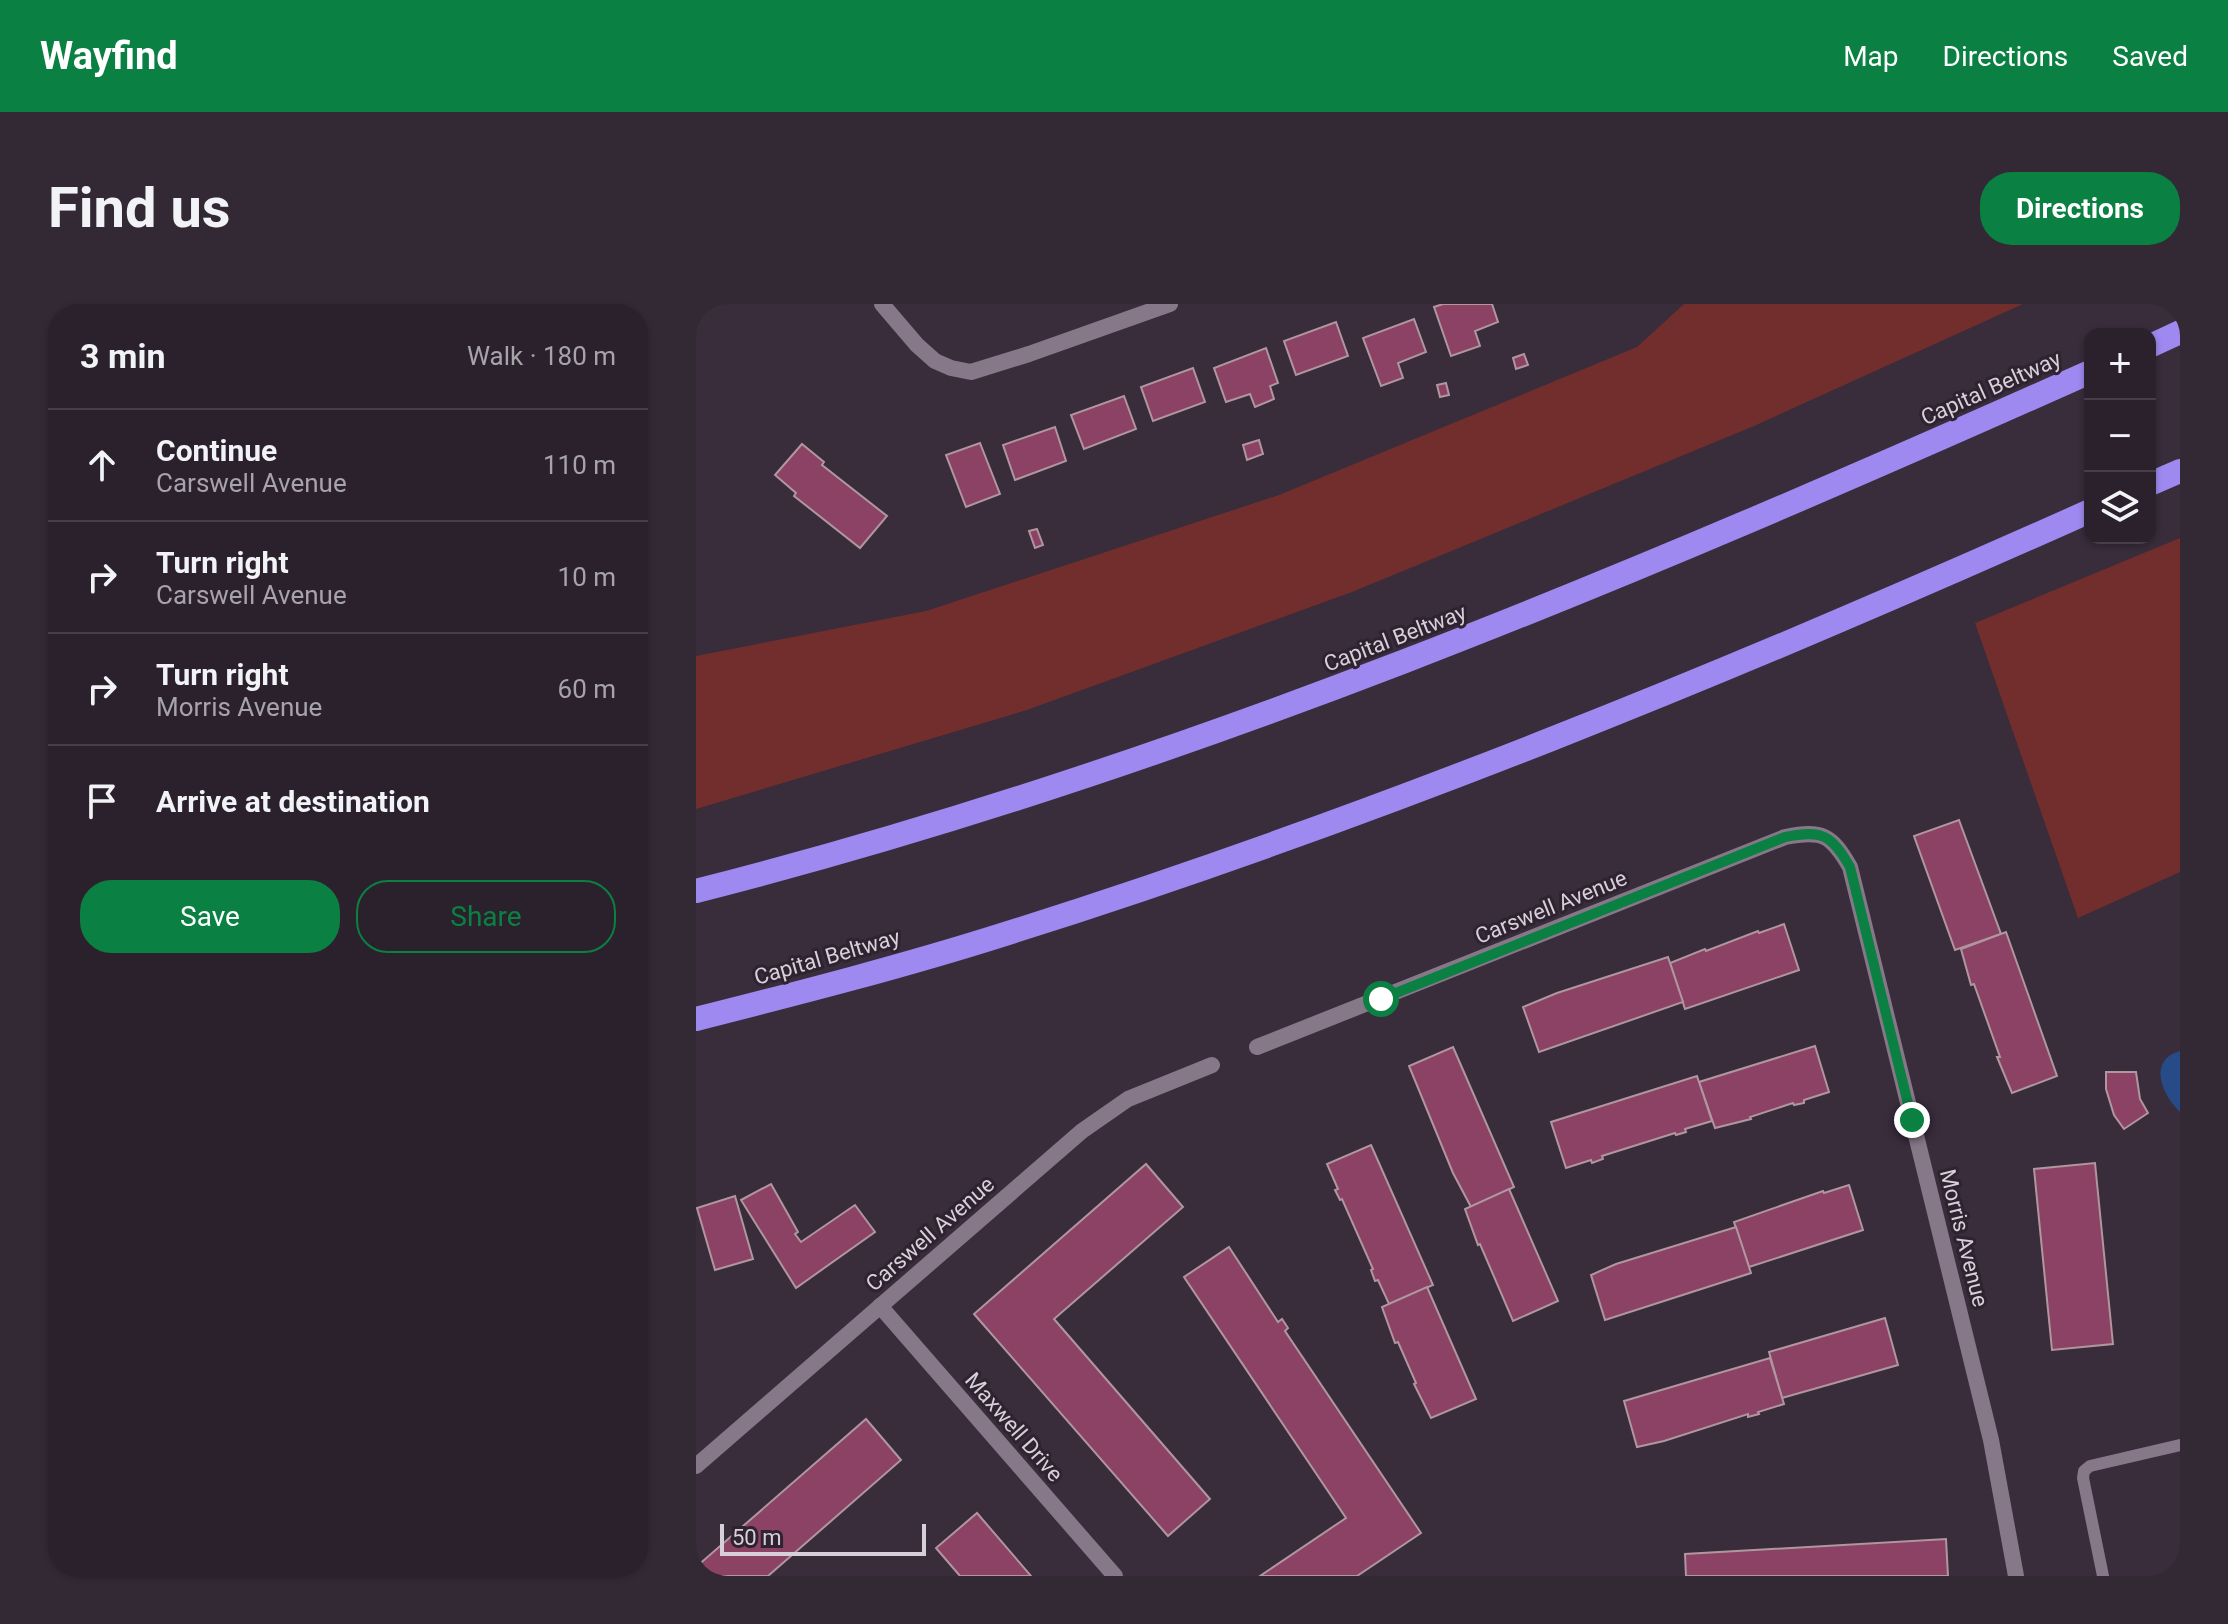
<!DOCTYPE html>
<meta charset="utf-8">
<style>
body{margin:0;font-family:Roboto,sans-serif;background:#332934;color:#f1f3f6}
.controls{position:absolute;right:24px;top:24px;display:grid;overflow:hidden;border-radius:16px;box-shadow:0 2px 6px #0004}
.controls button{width:72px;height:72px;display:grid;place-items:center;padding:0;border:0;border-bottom:2px solid #473e48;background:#2b212c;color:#f1f3f6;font:40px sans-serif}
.scale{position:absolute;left:24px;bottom:20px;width:206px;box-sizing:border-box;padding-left:8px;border:4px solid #d7cfd9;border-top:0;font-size:22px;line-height:28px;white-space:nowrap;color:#d7cfd9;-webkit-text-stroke:6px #2f2231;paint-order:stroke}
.stop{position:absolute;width:24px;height:24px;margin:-18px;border:6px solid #0b8043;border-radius:50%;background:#fff}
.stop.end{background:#0b8043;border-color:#fff;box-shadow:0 2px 8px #0008}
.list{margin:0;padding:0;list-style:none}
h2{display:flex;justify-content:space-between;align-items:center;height:104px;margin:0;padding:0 32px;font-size:34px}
h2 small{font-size:26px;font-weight:400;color:#a6a3a9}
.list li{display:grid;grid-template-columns:52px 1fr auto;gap:24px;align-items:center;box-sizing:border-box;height:112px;padding:0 32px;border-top:2px solid #473e48}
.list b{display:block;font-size:30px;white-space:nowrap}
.list p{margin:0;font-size:26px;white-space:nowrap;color:#a6a3a9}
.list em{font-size:26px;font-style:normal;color:#a6a3a9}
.actions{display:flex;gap:16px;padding:24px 32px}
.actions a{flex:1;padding:18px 0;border:2px solid #0b8043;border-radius:32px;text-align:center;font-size:28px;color:#0b8043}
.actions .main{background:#0b8043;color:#fff}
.icon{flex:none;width:44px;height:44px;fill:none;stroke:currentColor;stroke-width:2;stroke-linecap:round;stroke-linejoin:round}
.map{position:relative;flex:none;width:1484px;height:1272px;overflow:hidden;border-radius:32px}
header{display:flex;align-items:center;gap:48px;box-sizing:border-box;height:112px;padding:0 40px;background:#0b8043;color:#fff}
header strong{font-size:38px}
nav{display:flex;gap:44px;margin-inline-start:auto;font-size:28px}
.intro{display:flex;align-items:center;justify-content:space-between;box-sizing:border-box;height:192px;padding:0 48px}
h1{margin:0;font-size:56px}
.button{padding:20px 36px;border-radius:32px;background:#0b8043;color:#fff;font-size:28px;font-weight:700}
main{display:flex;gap:48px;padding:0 48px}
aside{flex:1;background:#2b212c;border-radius:32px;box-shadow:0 2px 6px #0004}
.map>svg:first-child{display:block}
.green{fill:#712e2c}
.water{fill:#274b86}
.building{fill:#8c4264;stroke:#af969f;stroke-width:2}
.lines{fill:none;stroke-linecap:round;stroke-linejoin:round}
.service{stroke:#877889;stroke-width:12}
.minor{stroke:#877889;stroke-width:16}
.motorway{stroke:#9d89ef;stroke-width:24}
.route{stroke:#0b8043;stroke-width:10}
.labels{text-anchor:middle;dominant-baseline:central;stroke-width:6;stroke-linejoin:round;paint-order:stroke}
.street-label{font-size:22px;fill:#d7cfd9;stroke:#2f2231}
</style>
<header>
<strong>Wayfind</strong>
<nav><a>Map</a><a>Directions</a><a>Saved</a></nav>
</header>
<div class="intro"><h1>Find us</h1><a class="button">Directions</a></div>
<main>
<aside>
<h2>3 min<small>Walk · 180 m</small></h2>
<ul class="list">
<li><svg class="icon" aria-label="ahead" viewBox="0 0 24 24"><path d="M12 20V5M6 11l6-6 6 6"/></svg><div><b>Continue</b><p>Carswell Avenue</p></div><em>110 m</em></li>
<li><svg class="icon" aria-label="right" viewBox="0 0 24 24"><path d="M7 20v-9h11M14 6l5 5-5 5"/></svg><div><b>Turn right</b><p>Carswell Avenue</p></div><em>10 m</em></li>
<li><svg class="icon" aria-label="right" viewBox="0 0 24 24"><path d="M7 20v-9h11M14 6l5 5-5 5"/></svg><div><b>Turn right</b><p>Morris Avenue</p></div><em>60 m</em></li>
<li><svg class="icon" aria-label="arrive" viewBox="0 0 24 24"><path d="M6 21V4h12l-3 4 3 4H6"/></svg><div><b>Arrive at destination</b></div></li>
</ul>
<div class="actions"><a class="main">Save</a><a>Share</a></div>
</aside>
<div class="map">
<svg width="1484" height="1272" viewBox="0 0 1484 1272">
<rect width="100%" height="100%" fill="#392c3b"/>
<g class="green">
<polygon points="988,0 1327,0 1058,122 656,288 331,406 0,505 0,352 230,307 583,191 941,43"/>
<polygon points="1484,234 1484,568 1382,614 1279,319"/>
</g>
<path class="water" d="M1484,747v61c-18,-17 -33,-52 0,-61z"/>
<g class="building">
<polygon points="747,0 796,0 802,18 779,27 784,42 755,52 738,3"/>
<polygon points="718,15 730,48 702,59 707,74 685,82 667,34"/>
<polygon points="640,18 652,52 600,71 588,37"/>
<polygon points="570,44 582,79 574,82 578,95 559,103 554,90 530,98 518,64"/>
<polygon points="828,50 832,61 820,65 817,54"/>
<polygon points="497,64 509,98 457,117 445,83"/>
<polygon points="750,79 753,91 744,93 741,81"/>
<polygon points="428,92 440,125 388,145 375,111"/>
<polygon points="359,123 370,157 319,176 307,141"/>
<polygon points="563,136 567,150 551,156 547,141"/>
<polygon points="284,139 304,190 270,203 250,151"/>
<polygon points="106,140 128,158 126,161 191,212 164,244 98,192 100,189 79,171"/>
<polygon points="341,225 347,241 339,244 333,227"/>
<polygon points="1263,516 1305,630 1259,646 1218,532"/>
<polygon points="1088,620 1103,666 989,705 974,659 1009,645 1010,647 1062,627 1063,629"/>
<polygon points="1310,628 1361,772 1316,789 1301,753 1304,753 1278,680 1275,681 1265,645"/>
<polygon points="972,653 987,698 843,748 827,703 861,689"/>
<polygon points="1119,742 1133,788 1108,796 1108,799 1098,801 1097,799 1054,813 1055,815 1019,824 1003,778"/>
<polygon points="757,743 818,883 775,903 757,869 713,762"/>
<polygon points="1410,768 1440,768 1444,795 1452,809 1428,825 1418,811 1410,785"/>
<polygon points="1001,772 1016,817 989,825 990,828 980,831 979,829 906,852 907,855 896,859 895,856 870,864 855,818"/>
<polygon points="675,841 737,981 693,1000 682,976 679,977 675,966 677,965 646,895 644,896 639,886 642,885 631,860"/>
<polygon points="1399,859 1417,1040 1356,1046 1338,865"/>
<polygon points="450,860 487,903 358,1015 514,1195 472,1232 278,1010"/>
<polygon points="75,880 102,928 99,930 105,938 159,901 179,928 100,984 45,896"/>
<polygon points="1153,881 1167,926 1053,963 1038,918 1127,887 1128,889"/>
<polygon points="813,885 862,997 817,1017 784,940 782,941 769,905"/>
<polygon points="39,892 57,955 19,966 1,904"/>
<polygon points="1040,923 1055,969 909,1016 895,971 920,960"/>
<polygon points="533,943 582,1018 586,1015 592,1024 589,1027 725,1229 661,1272 564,1272 650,1214 488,973"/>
<polygon points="731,983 780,1095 735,1114 718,1080 720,1079 702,1038 699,1039 686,1003"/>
<polygon points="1189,1014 1202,1061 1086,1094 1073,1048"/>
<polygon points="1074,1054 1088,1100 1062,1108 1063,1110 1052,1113 1052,1110 968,1137 941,1143 928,1097"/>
<polygon points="170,1115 205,1156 72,1272 0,1272 0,1263"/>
<polygon points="281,1209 335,1272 264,1272 240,1244"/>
<polygon points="1250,1235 1252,1272 990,1272 989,1250"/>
</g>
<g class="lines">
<polyline class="service" points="1407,1272 1387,1174 1388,1167 1394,1162 1484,1141"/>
<g class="minor">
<polyline points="186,0 221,41 239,57 255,64 275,68 333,50 474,0"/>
<path d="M561,743l528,-210c37,-7 46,-3 65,30l141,573 25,136"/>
<polyline points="184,1002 419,1272"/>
<polyline points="0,1162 386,827 432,795 516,761"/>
</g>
<g class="motorway">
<polyline points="1454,42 1484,28"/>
<polyline points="1454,180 1484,167"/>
<path d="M0,587c482,-122 941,-317 1394,-519"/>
<path d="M0,715c103,-26 208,-53 309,-85 371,-117 730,-264 1085,-423"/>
</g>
</g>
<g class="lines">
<path class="route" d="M685,695l404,-162c37,-7 46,-3 65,30l62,253"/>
</g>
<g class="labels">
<g class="street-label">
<text transform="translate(1295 84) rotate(-24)">Capital Beltway</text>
<text transform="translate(699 334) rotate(-21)">Capital Beltway</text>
<text transform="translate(855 603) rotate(-22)">Carswell Avenue</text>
<text transform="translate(131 653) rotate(-16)">Capital Beltway</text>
<text transform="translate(234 930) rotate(-41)">Carswell Avenue</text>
<text transform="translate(1268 934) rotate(76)">Morris Avenue</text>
<text transform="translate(318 1123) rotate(49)">Maxwell Drive</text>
</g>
</g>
</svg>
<div class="controls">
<button>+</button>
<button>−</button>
<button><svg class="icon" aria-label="layers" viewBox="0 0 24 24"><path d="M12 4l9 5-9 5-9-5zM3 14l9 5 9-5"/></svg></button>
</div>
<div class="scale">50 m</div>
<div class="stop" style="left:685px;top:695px"></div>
<div class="stop end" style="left:1216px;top:816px"></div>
</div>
</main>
